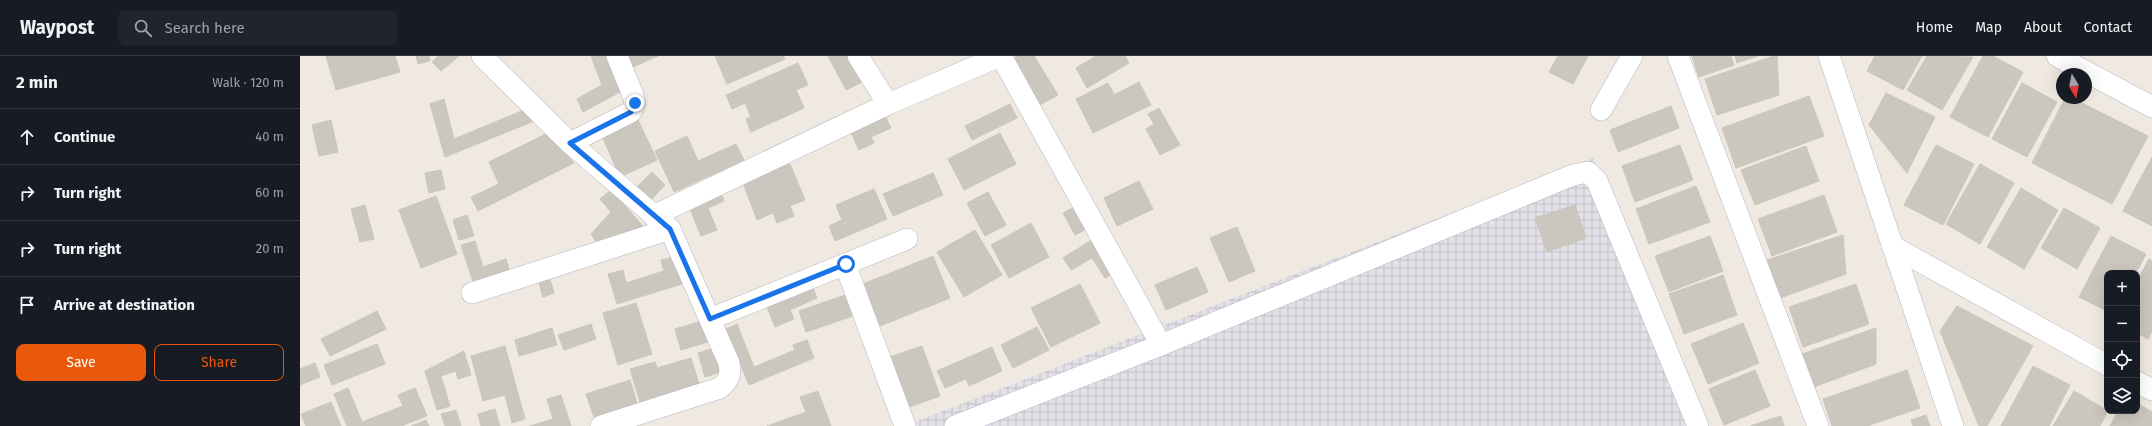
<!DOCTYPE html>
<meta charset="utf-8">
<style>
body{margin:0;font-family:"Fira Sans",sans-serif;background:#20242c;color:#f1f3f6}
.controls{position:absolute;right:12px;bottom:12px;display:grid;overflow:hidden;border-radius:8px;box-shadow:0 4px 16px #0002}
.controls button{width:36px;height:36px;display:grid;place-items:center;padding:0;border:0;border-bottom:1px solid #363941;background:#171b24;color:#f1f3f6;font:20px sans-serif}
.compass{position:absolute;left:1756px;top:12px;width:36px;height:36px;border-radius:50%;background:#171b24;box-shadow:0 4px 16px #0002;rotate:170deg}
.stop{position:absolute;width:12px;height:12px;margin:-9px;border:3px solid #1a73e8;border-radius:50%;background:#fff}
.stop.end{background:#1a73e8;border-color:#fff;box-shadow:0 1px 4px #0008}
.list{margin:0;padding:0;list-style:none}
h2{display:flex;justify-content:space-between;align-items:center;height:52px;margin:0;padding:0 16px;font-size:17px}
h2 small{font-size:13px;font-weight:400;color:#9ea1a6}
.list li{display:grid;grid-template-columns:26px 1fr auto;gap:12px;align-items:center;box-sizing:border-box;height:56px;padding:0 16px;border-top:1px solid #363941}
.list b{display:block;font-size:15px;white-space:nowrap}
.list em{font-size:13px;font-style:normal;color:#9ea1a6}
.actions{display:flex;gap:8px;padding:12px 16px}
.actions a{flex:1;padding:9px 0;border:1px solid #ea580c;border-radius:8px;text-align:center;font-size:14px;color:#ea580c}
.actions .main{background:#ea580c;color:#fff}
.icon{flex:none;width:22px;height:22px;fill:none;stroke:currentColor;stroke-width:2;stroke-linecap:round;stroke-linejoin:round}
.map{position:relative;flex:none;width:1852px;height:370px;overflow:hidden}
header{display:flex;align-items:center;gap:24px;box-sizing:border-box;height:56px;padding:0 20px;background:#171b24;border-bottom:1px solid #363941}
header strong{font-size:19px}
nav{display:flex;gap:22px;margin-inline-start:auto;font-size:14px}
.search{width:280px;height:36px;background:#20242c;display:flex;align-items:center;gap:10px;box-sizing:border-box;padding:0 14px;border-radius:8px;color:#9ea1a6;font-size:15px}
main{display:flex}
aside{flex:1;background:#171b24}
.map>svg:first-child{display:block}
.industrial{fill:url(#industrial-grid)}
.building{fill:#cbc7bf;stroke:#cbc5ba}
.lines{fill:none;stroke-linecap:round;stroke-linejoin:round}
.street-casing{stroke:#b4b7c1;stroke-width:22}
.street{stroke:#fff;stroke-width:21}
.route{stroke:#1a73e8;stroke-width:5}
</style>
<header>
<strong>Waypost</strong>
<div class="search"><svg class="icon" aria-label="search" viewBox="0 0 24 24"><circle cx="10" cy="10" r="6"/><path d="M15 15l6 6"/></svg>Search here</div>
<nav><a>Home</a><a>Map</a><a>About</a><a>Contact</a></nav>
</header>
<main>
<aside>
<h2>2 min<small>Walk · 120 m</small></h2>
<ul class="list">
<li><svg class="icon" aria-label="ahead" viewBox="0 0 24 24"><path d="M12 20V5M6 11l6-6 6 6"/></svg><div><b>Continue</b></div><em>40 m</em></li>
<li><svg class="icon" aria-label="right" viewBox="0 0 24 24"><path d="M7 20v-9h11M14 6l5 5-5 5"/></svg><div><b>Turn right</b></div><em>60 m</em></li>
<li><svg class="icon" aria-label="right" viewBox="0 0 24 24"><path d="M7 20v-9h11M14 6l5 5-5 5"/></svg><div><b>Turn right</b></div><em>20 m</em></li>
<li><svg class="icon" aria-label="arrive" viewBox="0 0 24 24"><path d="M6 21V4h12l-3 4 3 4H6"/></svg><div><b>Arrive at destination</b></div></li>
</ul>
<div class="actions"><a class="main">Save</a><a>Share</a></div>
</aside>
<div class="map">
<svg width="1852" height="370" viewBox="0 0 1852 370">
<defs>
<pattern id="industrial-grid" width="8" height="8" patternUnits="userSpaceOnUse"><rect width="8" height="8" fill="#e3e1e8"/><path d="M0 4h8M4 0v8" fill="none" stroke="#c3c1c7"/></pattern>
</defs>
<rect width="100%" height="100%" fill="#efe9e1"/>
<polygon class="industrial" points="1293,102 1399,370 605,370"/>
<g class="building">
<polygon points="26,0 95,0 100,16 36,34"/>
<polygon points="116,0 129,0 130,5 118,8"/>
<polygon points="138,0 159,0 141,15 132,6"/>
<polygon points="291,0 305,0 320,36 283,56 277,43 302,29"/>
<polygon points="328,0 358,0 333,11"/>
<polygon points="415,0 483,0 485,3 427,28"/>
<polygon points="528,0 551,0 564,25 546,34"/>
<polygon points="717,0 734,0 758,39 740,49 712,3"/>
<polygon points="796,0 825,0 829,7 787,32 776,12"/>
<polygon points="1258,0 1288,0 1273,28 1249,16"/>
<polygon points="1392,0 1431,0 1434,9 1399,21"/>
<polygon points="1435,0 1458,0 1437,7"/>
<polygon points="1474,0 1477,0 1479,39 1417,59 1405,23"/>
<polygon points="1575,0 1622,0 1603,34 1567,15"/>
<polygon points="1627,0 1673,1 1642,54 1607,34"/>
<polygon points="1683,0 1693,0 1723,16 1688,81 1650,61"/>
<polygon points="498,7 508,29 496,34 504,52 451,76 446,63 451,61 445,47 432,53 426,39"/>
<polygon points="839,26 851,49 793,77 776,43 808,27 814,39"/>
<polygon points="1722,27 1757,46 1727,101 1692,83"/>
<polygon points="1586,37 1635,61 1607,117 1569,69"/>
<polygon points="1509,40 1524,80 1436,112 1422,72"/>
<polygon points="1765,42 1772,42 1848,80 1812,148 1732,107"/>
<polygon points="144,43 154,83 229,52 234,65 145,101 130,48"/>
<polygon points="710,48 717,62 672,84 665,70"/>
<polygon points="1371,50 1379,72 1318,96 1310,74"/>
<polygon points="859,52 880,89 860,99 846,73 854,68 848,58"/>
<polygon points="584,57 591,72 571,81 574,87 559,94 549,72"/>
<polygon points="31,64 38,96 19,100 12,69"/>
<polygon points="338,64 357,104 320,121 302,80"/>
<polygon points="248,77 274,107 178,155 171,141 199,128 189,106"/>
<polygon points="700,77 716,108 664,134 648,103"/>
<polygon points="387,80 398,105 436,88 444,104 374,136 355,95"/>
<polygon points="1380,89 1393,124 1335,146 1322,110"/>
<polygon points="1636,89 1674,108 1643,169 1604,149"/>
<polygon points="1506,90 1519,125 1455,149 1441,114"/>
<polygon points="1852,101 1852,170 1823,155"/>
<polygon points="490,108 505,144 490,150 494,160 477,167 473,157 457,164 443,127"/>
<polygon points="1680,108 1714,127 1680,188 1646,168"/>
<polygon points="141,114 145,133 129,137 125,117"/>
<polygon points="352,116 365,129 349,146 335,133"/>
<polygon points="633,117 643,139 593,160 583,138"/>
<polygon points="839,125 853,153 817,170 804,142"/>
<polygon points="1396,130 1410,166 1349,188 1336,153"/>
<polygon points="1721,132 1758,154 1724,213 1687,191"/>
<polygon points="574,133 587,163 535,185 529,170 542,164 536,149"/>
<polygon points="311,134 343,170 298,189 291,178 311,156 300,143"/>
<polygon points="420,135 424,145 408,152 417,174 401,180 388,148"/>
<polygon points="688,136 706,169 685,180 667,147"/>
<polygon points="1524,139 1537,176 1472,200 1458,163"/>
<polygon points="136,140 157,198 121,212 99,154"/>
<polygon points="780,148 792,170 775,179 763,157"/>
<polygon points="65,149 74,183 60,186 51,153"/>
<polygon points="1275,149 1286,182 1247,196 1235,162"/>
<polygon points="1764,152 1800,172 1777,213 1741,192"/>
<polygon points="167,159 174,180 159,184 153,164"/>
<polygon points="731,167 749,201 709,222 691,189"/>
<polygon points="937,171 955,215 929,226 910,182"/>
<polygon points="675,174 702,219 664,241 637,196"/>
<polygon points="1543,179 1546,218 1480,242 1467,204"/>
<polygon points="798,180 819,214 805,222 792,202 771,214 763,202"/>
<polygon points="1410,180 1423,215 1369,236 1355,200"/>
<polygon points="1811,180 1846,198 1836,217 1807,217 1807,255 1779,241"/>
<polygon points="175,185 183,211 206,203 210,217 174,229 161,189"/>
<polygon points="633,200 650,242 580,270 563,228"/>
<polygon points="374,201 382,228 317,248 308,218 323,214 326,227 364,215 361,204"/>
<polygon points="1849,203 1852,205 1852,275 1848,283 1837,277 1837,225"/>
<polygon points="897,211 908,236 866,254 855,229"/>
<polygon points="1423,219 1437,259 1384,278 1369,238"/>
<polygon points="249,220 254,237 243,241 238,223"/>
<polygon points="780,228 800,267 751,291 731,252"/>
<polygon points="1556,228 1569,268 1503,291 1489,251"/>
<polygon points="512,230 517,242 490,254 494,263 475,271 467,251"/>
<polygon points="548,238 556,259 506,276 499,255"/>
<polygon points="336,247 352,298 318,309 303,257"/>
<polygon points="1657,250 1733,290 1687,370 1679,370 1640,275"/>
<polygon points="77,255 86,273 30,300 21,283"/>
<polygon points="402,265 408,286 381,294 375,273"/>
<polygon points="1443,267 1459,307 1408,328 1391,288"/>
<polygon points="291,268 296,283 264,294 258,279"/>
<polygon points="437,268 454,311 495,294 493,289 507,284 514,302 449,329 426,273"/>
<polygon points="737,271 749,294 713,312 701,289"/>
<polygon points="252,272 257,289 219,300 215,284"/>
<polygon points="1576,272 1576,308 1514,331 1502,298"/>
<polygon points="77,288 85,308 32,329 24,309"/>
<polygon points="205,290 225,363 212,367 205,339 183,345 171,300"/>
<polygon points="622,290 640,340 604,353 587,302"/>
<polygon points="692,291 702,315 669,330 666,323 645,332 637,315"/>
<polygon points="414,292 421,316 405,321 398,297"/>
<polygon points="164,295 171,319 158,323 156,315 141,320 150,350 137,354 125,315"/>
<polygon points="391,302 399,328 340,346 330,313 355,306 357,312"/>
<polygon points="15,307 20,321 0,329 0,313"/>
<polygon points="1733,310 1770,329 1749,370 1701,370"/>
<polygon points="1455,314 1470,350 1424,369 1409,333"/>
<polygon points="1607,314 1620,352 1567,370 1532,370 1523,343"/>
<polygon points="330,324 337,347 294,361 286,338"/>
<polygon points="48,332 62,366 103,350 98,339 115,332 127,360 101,370 47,370 34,338"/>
<polygon points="518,335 531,370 467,370 506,356 500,341"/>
<polygon points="1774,335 1808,355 1800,370 1753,370"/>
<polygon points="261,339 271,370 230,370 253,363 247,343"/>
<polygon points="31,346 41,370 6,370 1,358"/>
<polygon points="1837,347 1852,356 1852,370 1810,370 1818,355 1837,355"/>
<polygon points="195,353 200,370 181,370 178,358"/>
<polygon points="156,354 161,370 145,370 141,358"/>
<polygon points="1626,359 1630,370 1613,370 1611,364"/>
<polygon points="1481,360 1484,370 1450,370"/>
<polygon points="126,364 129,370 111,370"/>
</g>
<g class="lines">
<defs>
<g id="street">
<path d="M182,0l88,87 100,86 59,134c2,12 0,17 -9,25l-119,38"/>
<polyline points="558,0 588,48"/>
<polyline points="701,0 861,289"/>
<polyline points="1378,0 1518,370"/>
<polyline points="1529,0 1653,370"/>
<polyline points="1757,0 1852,51"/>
<polyline points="1301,54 1332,0"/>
<polyline points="270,87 331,56 335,47 333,39 317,0"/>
<polyline points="353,160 588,48 700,0"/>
<polyline points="1592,190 1807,309"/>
<polyline points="545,208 605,370"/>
<polyline points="172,237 370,173"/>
<polyline points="410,263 607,183"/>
<polyline points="1837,326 1852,334"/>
<polyline points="655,370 861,289 1273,119 1288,116 1297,125 1398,370"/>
</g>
</defs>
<use href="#street" class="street-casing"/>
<use href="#street" class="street"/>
</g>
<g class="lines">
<polyline class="route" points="335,47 331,56 270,87 370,173 410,263 546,208"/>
</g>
</svg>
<div class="controls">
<button>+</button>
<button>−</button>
<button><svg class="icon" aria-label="locate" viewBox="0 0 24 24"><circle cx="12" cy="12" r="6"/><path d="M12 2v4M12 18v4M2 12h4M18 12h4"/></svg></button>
<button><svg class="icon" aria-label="layers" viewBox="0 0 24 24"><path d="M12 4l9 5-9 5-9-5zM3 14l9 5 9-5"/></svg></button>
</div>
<svg class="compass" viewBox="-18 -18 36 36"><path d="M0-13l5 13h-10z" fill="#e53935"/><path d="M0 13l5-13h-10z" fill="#9ea1a6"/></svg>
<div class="stop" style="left:546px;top:208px"></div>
<div class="stop end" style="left:335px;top:47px"></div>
</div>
</main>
